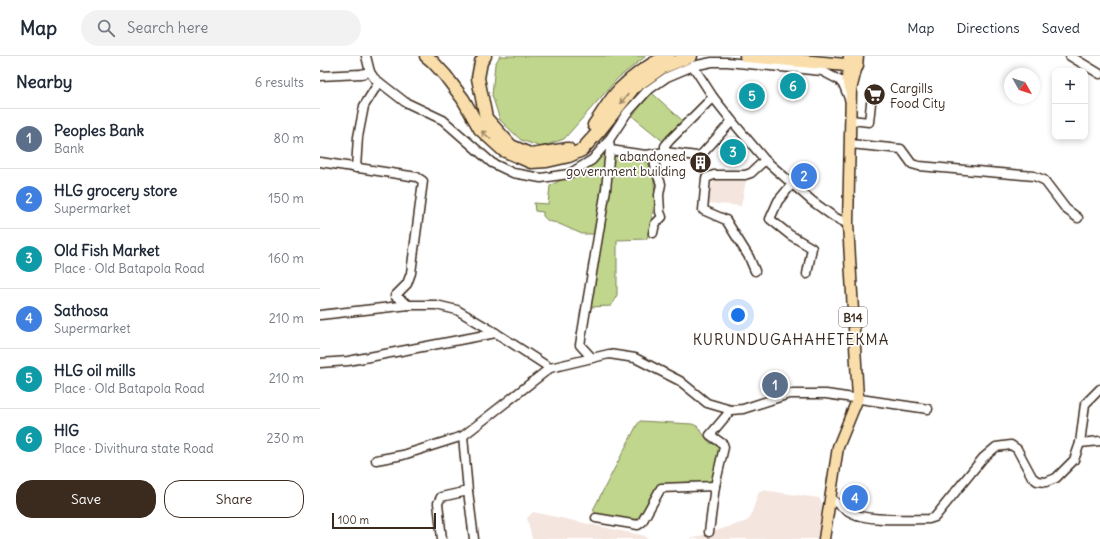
<!DOCTYPE html>
<meta charset="utf-8">
<style>
body{margin:0;font-family:Delius,sans-serif;background:#f2f2f3;color:#1f2937}
.controls{position:absolute;right:12px;top:12px;display:grid;overflow:hidden;border-radius:8px;box-shadow:0 2px 6px #0003}
.controls button{width:36px;height:36px;display:grid;place-items:center;padding:0;border:0;border-bottom:1px solid #e0e1e3;background:#fff;color:#1f2937;font:20px sans-serif}
.compass{position:absolute;left:684px;top:12px;width:36px;height:36px;border-radius:50%;background:#fff;box-shadow:0 2px 6px #0003;rotate:129deg}
.scale{position:absolute;left:12px;bottom:10px;width:104px;box-sizing:border-box;padding-left:4px;border:2px solid #3b2a1e;border-top:0;font-size:11px;line-height:14px;white-space:nowrap;color:#3b2a1e;-webkit-text-stroke:3px #fff;paint-order:stroke}
.you{position:absolute;left:418px;top:259px;width:14px;height:14px;margin:-10px;border:3px solid #fff;border-radius:50%;background:#1a73e8;box-shadow:0 0 0 6px #1a73e833}
.badge{display:grid;place-items:center;width:26px;height:26px;border-radius:50%;background:#3b2a1e;color:#fff;font-size:13px;font-weight:700}
.pin{position:absolute;translate:-50% -50%;border:2px solid #fff;box-shadow:0 1px 4px #0006}
.list{margin:0;padding:0;list-style:none}
h2{display:flex;justify-content:space-between;align-items:center;height:52px;margin:0;padding:0 16px;font-size:17px}
h2 small{font-size:13px;font-weight:400;color:#747a83}
.list li{display:grid;grid-template-columns:26px 1fr auto;gap:12px;align-items:center;box-sizing:border-box;height:60px;padding:0 16px;border-top:1px solid #e0e1e3}
.list b{display:block;font-size:15px;white-space:nowrap}
.list p{margin:0;font-size:13px;white-space:nowrap;color:#747a83}
.list em{font-size:13px;font-style:normal;color:#747a83}
.actions{display:flex;gap:8px;padding:12px 16px}
.actions a{flex:1;padding:9px 0;border:1px solid #3b2a1e;border-radius:16px;text-align:center;font-size:14px;color:#3b2a1e}
.actions .main{background:#3b2a1e;color:#fff}
.icon{flex:none;width:22px;height:22px;fill:none;stroke:currentColor;stroke-width:2;stroke-linecap:round;stroke-linejoin:round}
.map{position:relative;flex:none;width:780px;height:483px;overflow:hidden}
header{display:flex;align-items:center;gap:24px;box-sizing:border-box;height:56px;padding:0 20px;background:#fff;border-bottom:1px solid #e0e1e3}
header strong{font-size:19px}
nav{display:flex;gap:22px;margin-inline-start:auto;font-size:14px}
.search{width:280px;height:36px;background:#f2f2f3;display:flex;align-items:center;gap:10px;box-sizing:border-box;padding:0 14px;border-radius:22px;color:#747a83;font-size:15px}
main{display:flex}
aside{flex:1;background:#fff}
.map>svg:first-child{display:block}
.built{fill:#f5e5df}
.green{fill:#c0d68c;stroke:#7e8055}
.lines{fill:none;stroke-linecap:round;stroke-linejoin:round}
.minor-casing{stroke:#3b2a1e;stroke-width:11}
.major-casing{stroke:#3b2a1e;stroke-width:13}
.highway-casing{stroke:#3b2a1e;stroke-width:15}
.minor{stroke:#fff;stroke-width:8}
.major{stroke:#f9deab;stroke-width:10}
.highway{stroke:#f9deab;stroke-width:12}
.oneway{stroke:#9a8464}
.labels{text-anchor:middle;dominant-baseline:central;stroke-width:3.5;stroke-linejoin:round;paint-order:stroke}
.shield{fill:#fff;stroke:#766a62;stroke-width:1}
.shield-label{font-size:12px;font-weight:bold;fill:#3b2a1e}
.poi-label{font-size:13px;fill:#3b2a1e;stroke:#fff;text-anchor:start}
.quarter-label{font-size:15px;letter-spacing:1px;fill:#3b2a1e;stroke:#fff}
</style>
<header>
<strong>Map</strong>
<div class="search"><svg class="icon" aria-label="search" viewBox="0 0 24 24"><circle cx="10" cy="10" r="6"/><path d="M15 15l6 6"/></svg>Search here</div>
<nav><a>Map</a><a>Directions</a><a>Saved</a></nav>
</header>
<main>
<aside>
<h2>Nearby<small>6 results</small></h2>
<ul class="list">
<li><span class="badge" style="background:#5c6f8a">1</span><div><b>Peoples Bank</b><p>Bank</p></div><em>80 m</em></li>
<li><span class="badge" style="background:#3f7fe0">2</span><div><b>HLG grocery store</b><p>Supermarket</p></div><em>150 m</em></li>
<li><span class="badge" style="background:#0f9aa8">3</span><div><b>Old Fish Market</b><p>Place · Old Batapola Road</p></div><em>160 m</em></li>
<li><span class="badge" style="background:#3f7fe0">4</span><div><b>Sathosa</b><p>Supermarket</p></div><em>210 m</em></li>
<li><span class="badge" style="background:#0f9aa8">5</span><div><b>HLG oil mills</b><p>Place · Old Batapola Road</p></div><em>210 m</em></li>
<li><span class="badge" style="background:#0f9aa8">6</span><div><b>HlG</b><p>Place · Divithura state Road</p></div><em>230 m</em></li>
</ul>
<div class="actions"><a class="main">Save</a><a>Share</a></div>
</aside>
<div class="map">
<svg width="780" height="483" viewBox="0 0 780 483">
<rect width="100%" height="100%" fill="#fff"/>
<filter id="ink" filterUnits="userSpaceOnUse"><feTurbulence type="fractalNoise" baseFrequency=".025" numOctaves="2"/><feDisplacementMap in="SourceGraphic" scale="8" xChannelSelector="R" yChannelSelector="G"/><feConvolveMatrix kernelMatrix="1 2 1 2 8 2 1 2 1" color-interpolation-filters="sRGB"/></filter>
<g filter="url(#ink)">
<g class="built">
<polygon points="394,119 426,125 421,150 388,147"/>
<polygon points="442,434 499,442 502,447 498,483 370,483 427,465 430,462 438,438"/>
<polygon points="213,456 325,480 328,483 212,483 207,462"/>
</g>
<g class="green">
<polygon points="180,0 326,0 298,22 244,83 221,91 201,84 180,64 172,39 175,8"/>
<polygon points="332,37 364,66 344,86 312,60"/>
<polygon points="289,84 289,105 276,178 262,178 237,167 228,165 223,160 223,156 215,155 214,147 228,148 230,130 257,115"/>
<polygon points="293,100 328,106 334,124 335,146 327,183 297,184 297,239 291,250 270,251 269,249"/>
<polygon points="320,365 372,368 377,370 390,387 400,389 401,392 392,426 390,428 340,428 337,430 319,461 315,465 276,458 273,454 317,369"/>
</g>
<g class="lines">
<defs>
<g id="minor">
<polyline points="46,0 50,16 54,22 85,46 123,64 172,107 193,117 221,122 249,118 272,104 289,84 307,57 327,35 347,21 373,10 392,6 407,6 502,15 519,24 524,30 530,45"/>
<polyline points="750,0 780,18"/>
<polyline points="373,10 393,41 412,65 445,104 492,145 514,161 528,168"/>
<polyline points="0,20 41,18 50,16"/>
<polyline points="531,64 549,66 551,47"/>
<polyline points="530,88 581,93 592,108 599,110 714,120 724,124 746,153 758,162"/>
<polyline points="290,94 326,99 345,96 377,100 382,98 412,65"/>
<polyline points="345,96 345,90 350,84 393,41"/>
<polyline points="0,106 97,121 103,125 91,217 87,228 75,240 89,249"/>
<polyline points="36,112 38,81 44,50 59,26"/>
<polyline points="472,128 458,145 450,163 470,179 492,192 487,218"/>
<polyline points="333,177 335,168 342,161 340,156 339,139 341,128 336,115 333,98"/>
<polyline points="435,215 429,201 406,164 383,154 386,122 394,119 425,119 431,117 445,104"/>
<polyline points="0,259 89,249 116,249 137,254 176,277 230,312 289,298 315,302 360,325 387,347 411,354 423,353 469,338 506,338 608,353"/>
<polyline points="272,302 260,289 286,133 290,94 289,84"/>
<polyline points="0,307 28,305 176,277"/>
<polyline points="760,387 780,385"/>
<polyline points="56,404 83,399 143,380"/>
<path d="M510,442c9,7 19,15 30,18 22,5 47,3 69,3l6,-2 48,-59 13,-11 15,-2 6,4 15,28 5,4 9,1 10,-4 18,-18 6,-17 5,-39 15,-15"/>
<polyline points="276,462 318,469 322,466 341,432 395,430"/>
<polyline points="389,476 395,430 404,391 403,388 390,379 411,354"/>
<polyline points="122,483 118,447 121,441 148,435"/>
<polyline points="154,483 148,435 143,380 230,312"/>
</g>
<g id="major">
<polyline points="529,0 527,23 530,32"/>
<polyline points="504,483 518,391 538,342 528,168 531,34 537,10 538,0"/>
</g>
<g id="highway">
<polyline points="106,0 112,5 125,19 143,43 160,73 183,94 211,106 227,105 249,100 262,94 279,75 314,31 341,12 371,0"/>
<polyline points="165,0 161,6 158,22 166,62 191,90 212,99 248,93"/>
<polyline points="426,0 537,10"/>
<path d="M274,69c8,-11 16,-26 25,-35 14,-14 31,-26 49,-34"/>
</g>
</defs>
<use href="#minor" class="minor-casing"/>
<use href="#major" class="major-casing"/>
<use href="#highway" class="highway-casing"/>
<use href="#minor" class="minor"/>
<use href="#major" class="major"/>
<use href="#highway" class="highway"/>
</g>
<defs><path id="oneway-shaft" d="M-6 0H5M1.5-3L5.5 0L1.5 3" fill="none" stroke-width="1.6" stroke-linecap="round" stroke-linejoin="round"/></defs>
<g class="oneway">
<use href="#oneway-shaft" transform="translate(304 43) rotate(130)"/>
<use href="#oneway-shaft" transform="translate(166 79) rotate(-138)"/>
</g>
</g>
<defs>
<symbol id="supermarket-disc" viewBox="-11 -11 22 22"><circle r="9.5" fill="#3b2a1e" stroke="#fff"/><path d="M-6-5.5h2.5l.6 2H6L4.5 2H-2.5L-4.4-4H-6ZM-1.5 3.2a1.3 1.3 0 1 0 .1 0ZM3 3.2a1.3 1.3 0 1 0 .1 0Z" fill="#fff"/></symbol>
<symbol id="building-disc" viewBox="-11 -11 22 22"><circle r="9.5" fill="#3b2a1e" stroke="#fff"/><path d="M-4-6H4V6H1V3H-1V6H-4ZM-2.5-4.3h1.7v1.8h-1.7ZM.8-4.3h1.7v1.8H.8ZM-2.5-1h1.7V.8h-1.7ZM.8-1h1.7V.8H.8Z" fill="#fff"/></symbol>
</defs>
<g fill-rule="evenodd">
<use href="#supermarket-disc" x="542" y="26" width="25" height="25"/>
<use href="#building-disc" x="368" y="94" width="25" height="25"/>
</g>
<g class="labels">
<rect class="shield" x="519" y="251" width="28" height="20" rx="3"/>
<g class="shield-label">
<text x="533" y="261">B14</text>
</g>
<g class="poi-label">
<text x="570" y="32">Cargills<tspan x="570" dy="15">Food City</tspan></text>
<text x="366" y="100" text-anchor="end">abandoned<tspan x="366" dy="15">government building</tspan></text>
</g>
<g class="quarter-label">
<text x="471" y="283">KURUNDUGAHAHETEKMA</text>
</g>
</g>
</svg>
<div class="controls">
<button>+</button>
<button>−</button>
</div>
<svg class="compass" viewBox="-18 -18 36 36"><path d="M0-13l5 13h-10z" fill="#e53935"/><path d="M0 13l5-13h-10z" fill="#747a83"/></svg>
<div class="scale">100 m</div>
<div class="you"></div>
<div class="pin badge" style="left:455px;top:329px;background:#5c6f8a">1</div>
<div class="pin badge" style="left:484px;top:120px;background:#3f7fe0">2</div>
<div class="pin badge" style="left:413px;top:96px;background:#0f9aa8">3</div>
<div class="pin badge" style="left:535px;top:442px;background:#3f7fe0">4</div>
<div class="pin badge" style="left:432px;top:40px;background:#0f9aa8">5</div>
<div class="pin badge" style="left:473px;top:30px;background:#0f9aa8">6</div>
</div>
</main>
